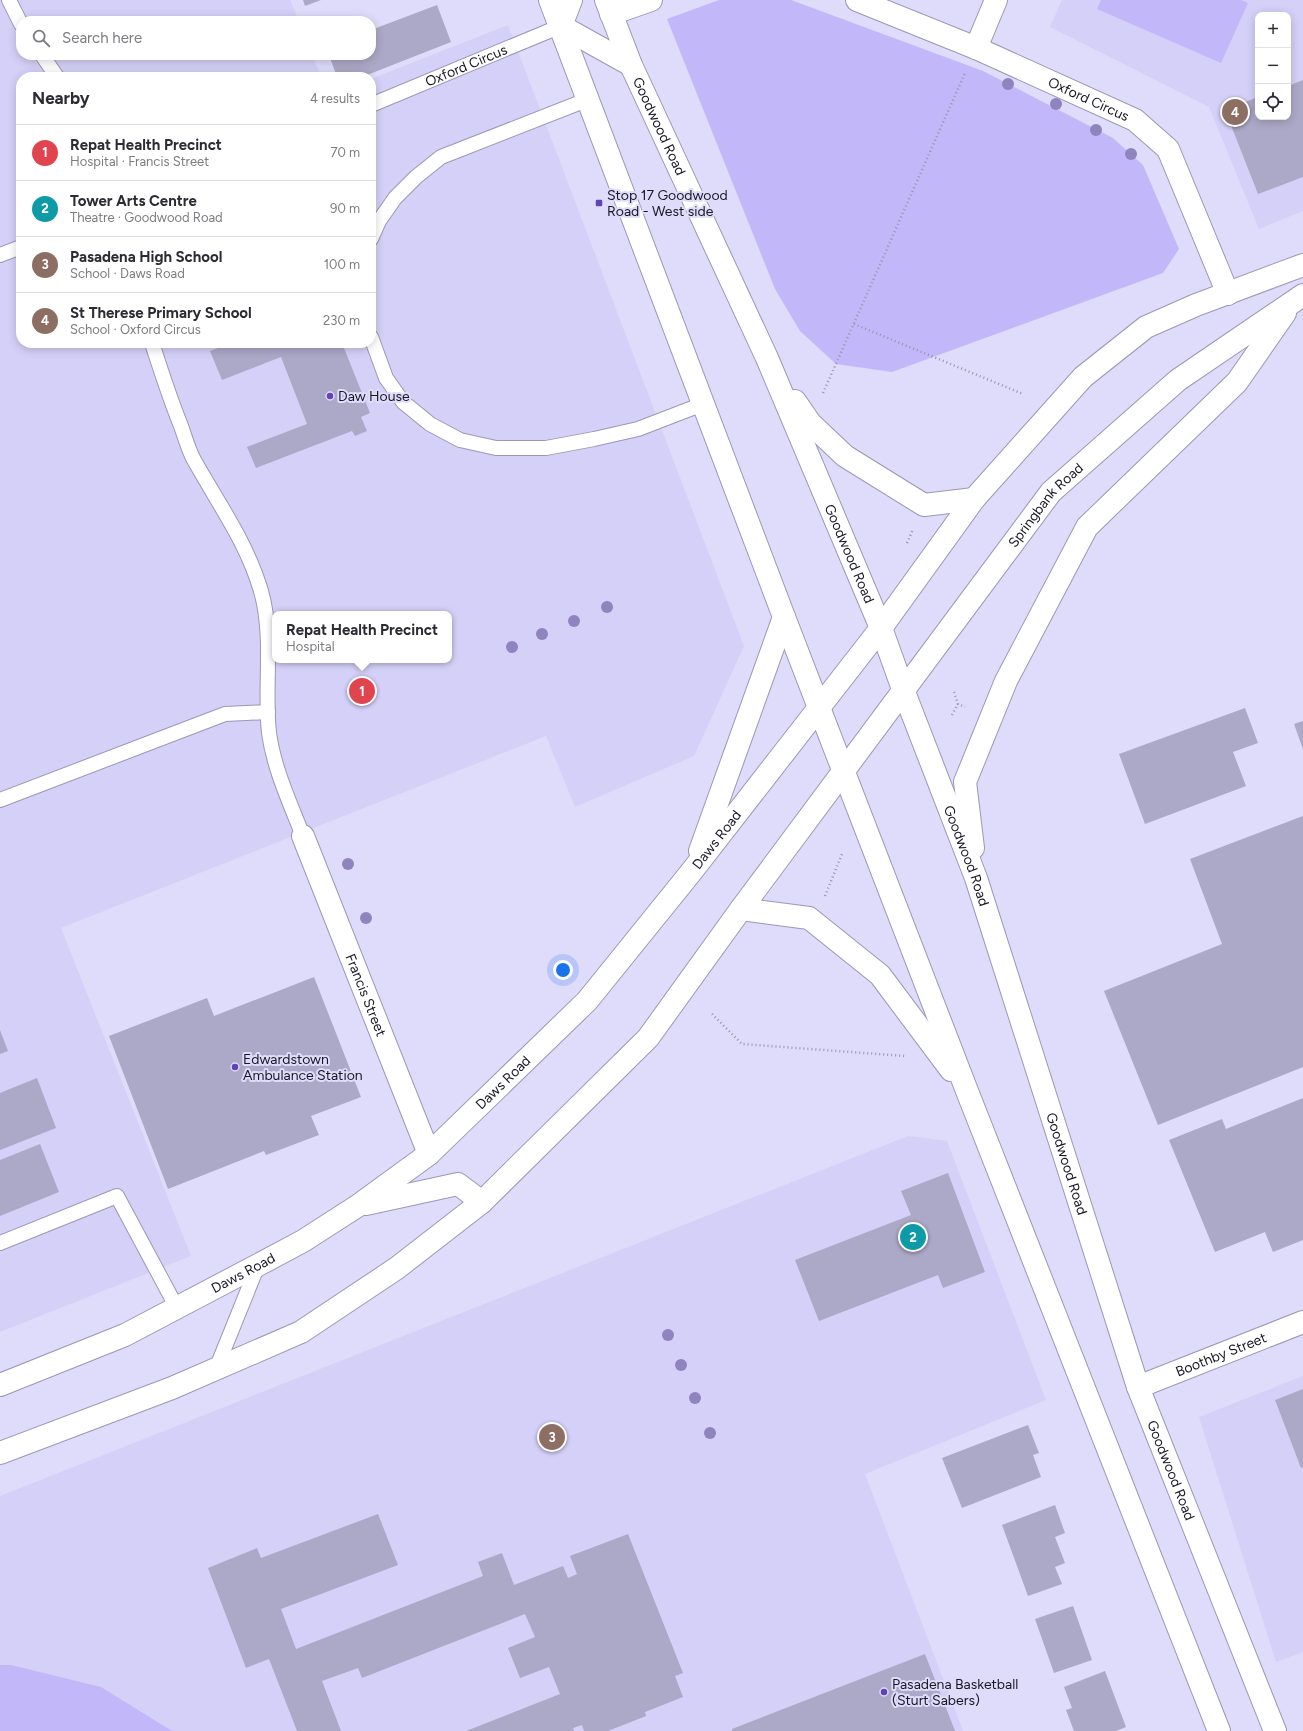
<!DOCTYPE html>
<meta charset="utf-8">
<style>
body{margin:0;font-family:Figtree,sans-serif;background:#f2f2f3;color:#2b2b33}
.controls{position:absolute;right:12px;top:12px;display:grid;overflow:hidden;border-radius:8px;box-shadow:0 2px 10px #0003}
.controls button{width:36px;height:36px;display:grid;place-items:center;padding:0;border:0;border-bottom:1px solid #e1e1e2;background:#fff;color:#2b2b33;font:20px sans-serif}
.you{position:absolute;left:563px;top:970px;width:14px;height:14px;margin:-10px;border:3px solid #fff;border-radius:50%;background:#1a73e8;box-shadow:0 0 0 6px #1a73e833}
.badge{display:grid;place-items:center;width:26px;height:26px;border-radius:50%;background:#7c3aed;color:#fff;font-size:13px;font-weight:700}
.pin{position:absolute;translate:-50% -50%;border:2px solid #fff;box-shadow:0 1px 4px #0006}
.popup{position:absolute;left:272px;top:611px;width:180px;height:52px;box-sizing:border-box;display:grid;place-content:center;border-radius:8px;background:#fff;filter:drop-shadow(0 1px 3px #0005);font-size:13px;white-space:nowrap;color:#7c7c81}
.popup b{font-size:15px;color:#2b2b33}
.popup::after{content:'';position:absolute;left:50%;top:100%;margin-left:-8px;border:8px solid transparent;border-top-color:#fff}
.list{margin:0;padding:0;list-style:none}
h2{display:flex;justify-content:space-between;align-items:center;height:52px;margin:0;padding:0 16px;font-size:17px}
h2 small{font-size:13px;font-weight:400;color:#7c7c81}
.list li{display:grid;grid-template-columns:26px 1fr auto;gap:12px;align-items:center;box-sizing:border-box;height:56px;padding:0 16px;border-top:1px solid #e1e1e2}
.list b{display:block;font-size:15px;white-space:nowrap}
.list p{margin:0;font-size:13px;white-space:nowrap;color:#7c7c81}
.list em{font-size:13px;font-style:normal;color:#7c7c81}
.icon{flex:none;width:22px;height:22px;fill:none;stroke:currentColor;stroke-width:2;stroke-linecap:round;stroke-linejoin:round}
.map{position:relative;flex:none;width:1303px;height:1731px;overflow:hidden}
.search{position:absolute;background:#fff;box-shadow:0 2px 10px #0003;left:16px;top:16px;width:360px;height:44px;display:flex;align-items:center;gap:10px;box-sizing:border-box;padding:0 14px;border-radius:16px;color:#7c7c81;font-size:15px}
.panel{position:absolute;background:#fff;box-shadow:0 2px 10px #0003;left:16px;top:72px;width:360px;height:276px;border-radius:16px}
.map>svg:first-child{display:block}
.built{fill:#d5d0f7;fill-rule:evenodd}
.green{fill:#c2b8f9}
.building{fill:#aca8c7}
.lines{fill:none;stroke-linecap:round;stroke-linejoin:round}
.service-casing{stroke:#9b97b6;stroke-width:16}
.minor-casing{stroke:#9b97b6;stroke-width:24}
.secondary-casing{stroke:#9b97b6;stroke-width:24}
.path{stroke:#9794ac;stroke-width:2.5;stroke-dasharray:1 3;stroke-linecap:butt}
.service{stroke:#fff;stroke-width:14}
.minor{stroke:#fff;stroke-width:22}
.secondary{stroke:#fff;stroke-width:22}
.tree{fill:#9084bf}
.poi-dot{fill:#6341b9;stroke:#dfdbfb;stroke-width:1.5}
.labels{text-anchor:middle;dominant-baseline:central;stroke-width:4;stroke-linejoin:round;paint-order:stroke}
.street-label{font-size:14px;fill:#181621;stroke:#dfdbfb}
.poi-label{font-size:14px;fill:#181621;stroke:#dfdbfb;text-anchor:start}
</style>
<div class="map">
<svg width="1303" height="1731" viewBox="0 0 1303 1731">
<rect width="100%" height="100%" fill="#dfdbfb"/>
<g class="built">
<path d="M0,0h290l9,21h-278v34h291l9,22h-300v266h350v-264l137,-54 236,621 -50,110 -119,51 -29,-71 -485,192 130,328 -191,76zM275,614h174v46h-174z"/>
<path d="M1062,0h241v211l-44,18 -50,-122 -159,-80zM1258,15h30v102h-30z"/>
<polygon points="908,1136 947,1141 1046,1400 865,1474 963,1731 0,1731 0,1496"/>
<polygon points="1303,1376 1303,1652 1276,1662 1199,1417"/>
</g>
<g class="green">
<polygon points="719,0 791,0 983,71 1113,138 1143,165 1179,249 1163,273 892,372 836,364 800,331 775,289 667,19"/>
<polygon points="1101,0 1241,0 1248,3 1221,63 1097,9"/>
<polygon points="0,1665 11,1665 101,1687 172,1731 0,1731"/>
</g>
<g class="building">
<polygon points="303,0 321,0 305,6"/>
<polygon points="437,5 451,42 362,77 337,77 329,55 371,55 371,30"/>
<polygon points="1303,80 1303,177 1258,194 1225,110 1258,97 1258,117 1288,117 1288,86"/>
<polygon points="232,343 342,343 370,413 361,417 367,431 355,436 352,431 256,468 247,447 307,424 281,357 222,380 210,351"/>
<polygon points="1245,708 1258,743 1233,752 1246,786 1145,824 1119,754"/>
<polygon points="1303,721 1303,749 1294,724"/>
<polygon points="1303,816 1303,1067 1158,1125 1104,991 1222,944 1190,859"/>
<polygon points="314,977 361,1097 311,1116 319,1135 266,1155 264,1151 168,1189 109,1036 207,998 214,1016"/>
<polygon points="0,1030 8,1051 0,1054"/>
<polygon points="37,1078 56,1128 0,1150 0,1093"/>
<polygon points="1303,1098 1303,1240 1273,1252 1265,1232 1215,1252 1169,1140 1222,1119 1226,1129"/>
<polygon points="40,1144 59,1192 0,1216 0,1160"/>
<polygon points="948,1173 985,1272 943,1288 938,1275 819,1321 795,1260 911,1215 901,1191"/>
<polygon points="1303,1389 1303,1467 1301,1468 1275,1400"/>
<polygon points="1028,1425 1039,1453 1033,1455 1041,1477 962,1508 942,1458"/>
<polygon points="1055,1505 1065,1533 1055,1537 1065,1563 1055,1567 1062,1584 1028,1596 1002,1525"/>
<polygon points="378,1514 398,1565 281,1609 296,1649 483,1576 478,1562 502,1553 514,1585 563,1566 568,1578 577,1574 570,1556 628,1534 683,1673 675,1676 683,1697 645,1712 646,1716 608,1731 584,1731 582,1725 573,1728 574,1731 466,1731 560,1694 549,1667 520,1678 508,1648 535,1637 525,1614 362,1678 358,1668 322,1681 341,1731 297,1731 269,1659 246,1668 208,1568 257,1548 261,1558"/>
<polygon points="1073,1606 1092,1660 1054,1673 1035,1619"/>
<polygon points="925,1654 955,1731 732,1731 732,1729"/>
<polygon points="1105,1671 1126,1727 1116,1731 1074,1731 1066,1710 1072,1708 1064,1687"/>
</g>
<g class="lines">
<defs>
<g id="service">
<polyline points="9,0 21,24"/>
<polyline points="42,55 57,77"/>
<path id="s1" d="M371,105l190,-79"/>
<polyline points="371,239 379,221 395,198 416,177 441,157 589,99"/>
<polyline points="0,255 21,247"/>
<polyline points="371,337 386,378 403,402 430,424 460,440 496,448 546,448 594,439 638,429 703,404"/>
<path d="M152,343c9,28 18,56 29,83 4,11 7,23 13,34 24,43 53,83 67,131 13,45 3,97 8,142 5,36 21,70 34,103"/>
<polyline points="0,800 225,714 268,712"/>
<polyline points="0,1243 117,1196 177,1308"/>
<polyline points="216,1369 258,1265"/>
</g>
<g id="minor">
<path id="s2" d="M857,0l119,48 159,72 33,29 60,145"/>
<polyline points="611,14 651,0"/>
<polyline points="976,48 996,0"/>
<path id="s3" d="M303,836l126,318"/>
<path id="s4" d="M1138,1387l165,-65"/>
</g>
<g id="secondary">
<polyline points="550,0 784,617 967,1091 1219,1731"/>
<path id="s5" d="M606,0l25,65 136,293 114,270 23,64 72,186 162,509 137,344"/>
<polyline points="561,26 631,65"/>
<polyline points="561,26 571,0"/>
<polyline points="795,401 810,423 845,456 924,505 974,499"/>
<polyline points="973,848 965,782 1006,681 1087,527 1237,382 1285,313"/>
<polyline points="700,851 784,617"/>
<polyline points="741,909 809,918 880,975 951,1070"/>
<polyline points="366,1204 458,1184 482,1202"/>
<path id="s6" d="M0,1385l125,-50 133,-70 45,-24 56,-36 70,-51 158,-153 105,-130 189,-243 93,-129 109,-122 63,-50 50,-22 107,-40"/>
<path id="s7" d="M0,1453l172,-65 129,-56 96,-64 85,-66 166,-164 93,-129 310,-417 127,-112 125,-85"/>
</g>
</defs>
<use href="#service" class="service-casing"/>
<use href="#minor" class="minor-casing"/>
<use href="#secondary" class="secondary-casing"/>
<g class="path">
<polyline points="854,324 1023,394"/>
<polyline points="823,393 965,73"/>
<polyline points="907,543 913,529"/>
<polyline points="954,692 958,704 965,707"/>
<polyline points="952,715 958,704"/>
<polyline points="825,896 842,854"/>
<polyline points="712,1014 742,1044 905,1056"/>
</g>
<use href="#service" class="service"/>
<use href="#minor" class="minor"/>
<use href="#secondary" class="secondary"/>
</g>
<g class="tree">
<circle cx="1008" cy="84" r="6"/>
<circle cx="1056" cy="104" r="6"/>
<circle cx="1096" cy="130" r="6"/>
<circle cx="1131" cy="154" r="6"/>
<circle cx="607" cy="607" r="6"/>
<circle cx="574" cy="621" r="6"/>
<circle cx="542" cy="634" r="6"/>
<circle cx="512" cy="647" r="6"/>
<circle cx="348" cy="864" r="6"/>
<circle cx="366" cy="918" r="6"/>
<circle cx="668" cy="1335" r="6"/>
<circle cx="681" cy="1365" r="6"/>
<circle cx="695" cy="1398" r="6"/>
<circle cx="710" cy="1433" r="6"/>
</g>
<g class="poi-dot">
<rect x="595" y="199" width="8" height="8" rx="2"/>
<circle cx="330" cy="396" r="4"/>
<circle cx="235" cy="1067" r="4"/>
<circle cx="884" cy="1692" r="4"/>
</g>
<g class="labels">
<g class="street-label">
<text stroke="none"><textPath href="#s1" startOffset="103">Oxford Circus</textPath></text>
<text stroke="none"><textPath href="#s2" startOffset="252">Oxford Circus</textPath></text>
<text stroke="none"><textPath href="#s5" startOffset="137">Goodwood Road</textPath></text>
<text stroke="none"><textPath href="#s7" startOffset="1446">Springbank Road</textPath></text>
<text stroke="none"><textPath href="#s5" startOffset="605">Goodwood Road</textPath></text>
<text stroke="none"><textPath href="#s6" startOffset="916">Daws Road</textPath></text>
<text stroke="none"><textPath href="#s5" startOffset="929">Goodwood Road</textPath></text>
<text stroke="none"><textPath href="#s3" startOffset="171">Francis Street</textPath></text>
<text stroke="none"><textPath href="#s6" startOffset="592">Daws Road</textPath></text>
<text stroke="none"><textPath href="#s5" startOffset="1253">Goodwood Road</textPath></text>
<text stroke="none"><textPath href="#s6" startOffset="268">Daws Road</textPath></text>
<text stroke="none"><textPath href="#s4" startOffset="89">Boothby Street</textPath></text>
<text stroke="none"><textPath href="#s5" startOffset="1577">Goodwood Road</textPath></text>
</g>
<g class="poi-label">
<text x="607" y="195">Stop 17 Goodwood<tspan x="607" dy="16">Road - West side</tspan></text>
<text x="338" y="396">Daw House</text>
<text x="243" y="1059">Edwardstown<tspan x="243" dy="16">Ambulance Station</tspan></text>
<text x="892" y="1684">Pasadena Basketball<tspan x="892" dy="16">(Sturt Sabers)</tspan></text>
</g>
</g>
</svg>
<div class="controls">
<button>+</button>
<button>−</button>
<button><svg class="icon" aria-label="locate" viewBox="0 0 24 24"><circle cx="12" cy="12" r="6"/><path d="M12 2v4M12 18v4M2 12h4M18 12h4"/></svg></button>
</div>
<div class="you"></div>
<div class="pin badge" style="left:362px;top:691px;background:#e0444e">1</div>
<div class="popup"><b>Repat Health Precinct</b>Hospital</div>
<div class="pin badge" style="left:913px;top:1237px;background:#0f9aa8">2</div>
<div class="pin badge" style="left:552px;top:1437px;background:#8d6e63">3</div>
<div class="pin badge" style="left:1235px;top:112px;background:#8d6e63">4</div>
<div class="search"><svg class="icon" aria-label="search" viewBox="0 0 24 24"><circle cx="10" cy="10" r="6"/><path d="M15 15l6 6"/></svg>Search here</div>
<section class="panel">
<h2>Nearby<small>4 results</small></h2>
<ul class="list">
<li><span class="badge" style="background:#e0444e">1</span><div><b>Repat Health Precinct</b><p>Hospital · Francis Street</p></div><em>70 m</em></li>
<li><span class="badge" style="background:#0f9aa8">2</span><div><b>Tower Arts Centre</b><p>Theatre · Goodwood Road</p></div><em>90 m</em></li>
<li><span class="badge" style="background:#8d6e63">3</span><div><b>Pasadena High School</b><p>School · Daws Road</p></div><em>100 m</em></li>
<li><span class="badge" style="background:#8d6e63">4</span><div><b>St Therese Primary School</b><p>School · Oxford Circus</p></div><em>230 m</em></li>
</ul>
</section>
</div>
